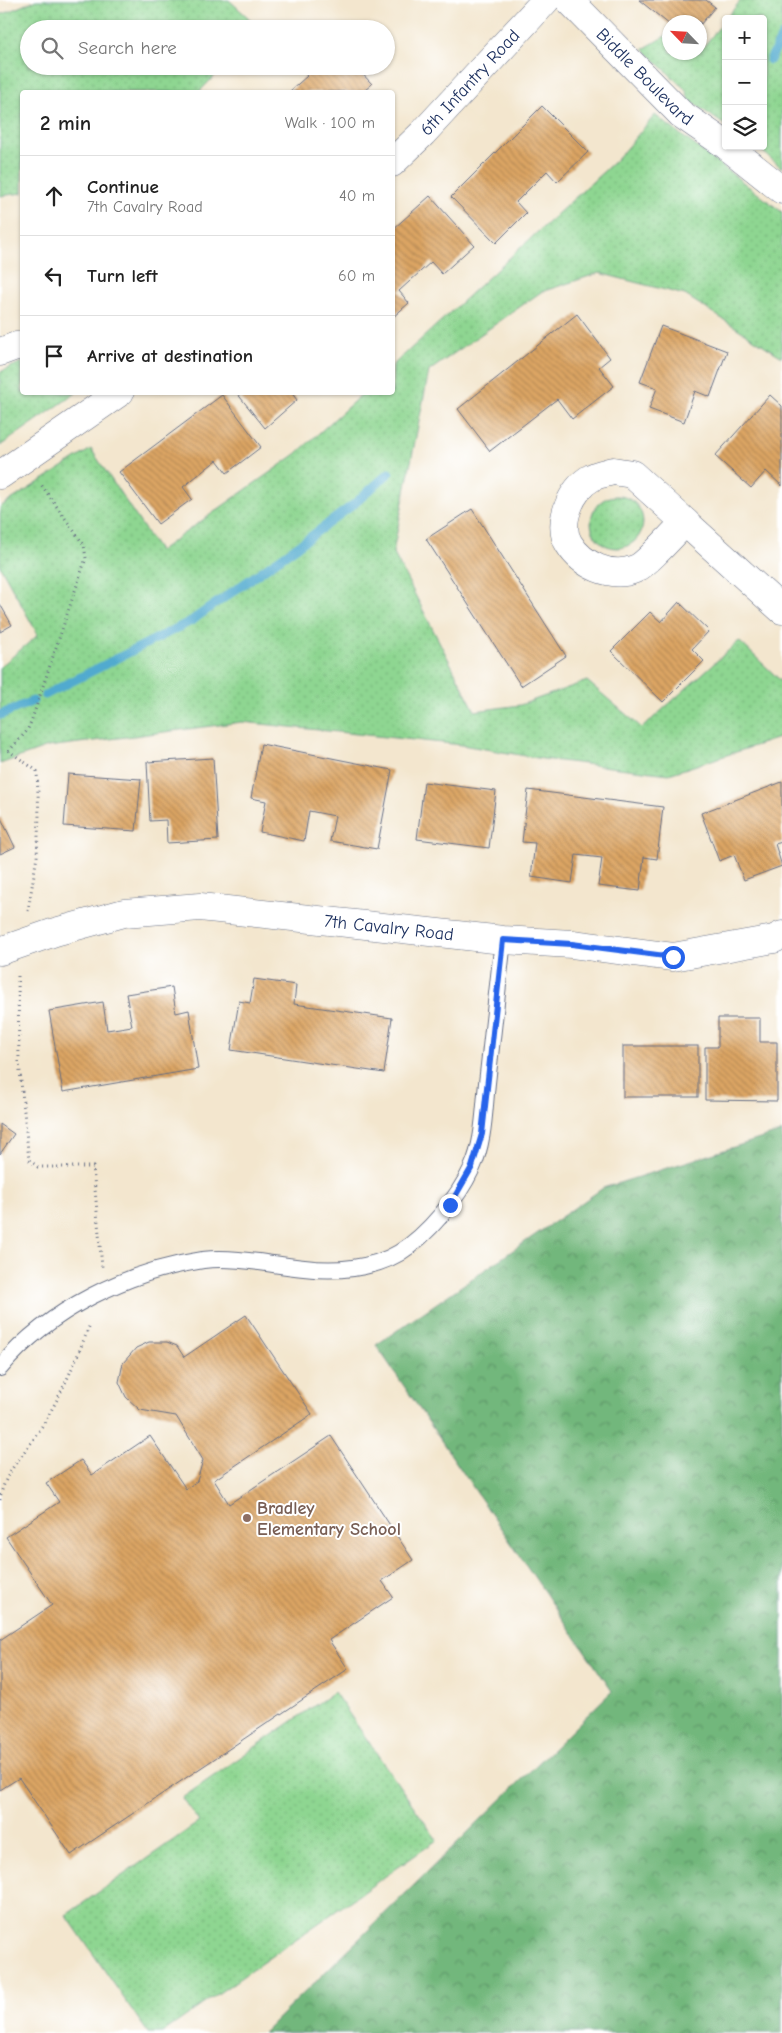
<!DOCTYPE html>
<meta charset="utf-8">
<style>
body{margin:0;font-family:"Comic Neue",sans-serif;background:#f2f2f2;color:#222}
.controls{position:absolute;right:15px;top:15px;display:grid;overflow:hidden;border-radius:5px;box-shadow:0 1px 4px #0004}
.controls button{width:45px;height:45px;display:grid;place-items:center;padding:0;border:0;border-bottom:1px solid #e0e0e0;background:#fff;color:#222;font:25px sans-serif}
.compass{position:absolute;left:662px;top:15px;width:45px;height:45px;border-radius:50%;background:#fff;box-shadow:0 1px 4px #0004;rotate:295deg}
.stop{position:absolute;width:15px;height:15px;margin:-11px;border:4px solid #2563eb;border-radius:50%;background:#fff}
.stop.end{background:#2563eb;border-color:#fff;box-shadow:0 1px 5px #0008}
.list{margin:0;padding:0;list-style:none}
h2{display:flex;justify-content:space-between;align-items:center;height:65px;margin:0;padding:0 20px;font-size:21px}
h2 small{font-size:16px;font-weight:400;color:#767676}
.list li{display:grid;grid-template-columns:32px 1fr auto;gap:15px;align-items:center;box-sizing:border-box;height:80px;padding:0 20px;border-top:1px solid #e0e0e0}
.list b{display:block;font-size:19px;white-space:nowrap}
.list p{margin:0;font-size:16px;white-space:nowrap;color:#767676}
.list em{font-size:16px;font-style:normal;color:#767676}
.icon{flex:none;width:28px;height:28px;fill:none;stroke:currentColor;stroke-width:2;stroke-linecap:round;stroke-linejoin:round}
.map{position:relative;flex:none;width:782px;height:2033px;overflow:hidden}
.search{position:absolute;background:#fff;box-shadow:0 1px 4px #0004;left:20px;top:20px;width:375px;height:55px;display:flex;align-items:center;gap:12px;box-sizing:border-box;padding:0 18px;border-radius:28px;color:#767676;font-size:19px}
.panel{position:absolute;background:#fff;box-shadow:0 1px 4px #0004;left:20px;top:90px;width:375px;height:305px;border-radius:5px}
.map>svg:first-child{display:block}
.grass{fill:url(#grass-dots);stroke:#548278}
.forest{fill:url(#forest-crowns);stroke:#46736c}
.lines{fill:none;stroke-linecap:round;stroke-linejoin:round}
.stream{stroke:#51aacf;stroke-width:9}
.building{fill:url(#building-back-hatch)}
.service-casing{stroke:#676f85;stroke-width:18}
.minor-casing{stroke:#676f85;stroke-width:29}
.path{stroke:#676f85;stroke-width:3;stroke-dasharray:1 4;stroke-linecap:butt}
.service{stroke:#fff;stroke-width:16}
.minor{stroke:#fff;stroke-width:28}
.route{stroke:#2563eb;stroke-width:6}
.education-dot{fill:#8d6e63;stroke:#fff;stroke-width:2}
.labels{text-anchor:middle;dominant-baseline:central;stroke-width:4;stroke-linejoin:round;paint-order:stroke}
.street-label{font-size:18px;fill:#1b2f5e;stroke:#fff}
.education-label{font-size:18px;font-weight:bold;fill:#785e54;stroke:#fff;text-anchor:start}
</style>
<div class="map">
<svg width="782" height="2033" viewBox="0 0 782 2033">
<defs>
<pattern id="grass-dots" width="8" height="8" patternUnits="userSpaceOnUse" patternTransform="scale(1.25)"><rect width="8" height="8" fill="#8ed691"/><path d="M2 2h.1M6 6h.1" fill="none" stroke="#7ab87f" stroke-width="1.8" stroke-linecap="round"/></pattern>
<pattern id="forest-crowns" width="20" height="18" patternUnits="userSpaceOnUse" patternTransform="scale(1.25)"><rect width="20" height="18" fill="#72b77b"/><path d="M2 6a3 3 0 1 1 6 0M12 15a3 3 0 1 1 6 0" fill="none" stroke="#5d9568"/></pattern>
<pattern id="building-back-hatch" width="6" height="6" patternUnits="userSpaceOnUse" patternTransform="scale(1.25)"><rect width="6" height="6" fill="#dca563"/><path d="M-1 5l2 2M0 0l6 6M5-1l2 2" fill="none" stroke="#b28755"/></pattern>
</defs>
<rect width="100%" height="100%" fill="#fff"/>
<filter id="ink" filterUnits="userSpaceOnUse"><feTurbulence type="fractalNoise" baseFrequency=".02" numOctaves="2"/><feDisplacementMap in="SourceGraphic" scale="10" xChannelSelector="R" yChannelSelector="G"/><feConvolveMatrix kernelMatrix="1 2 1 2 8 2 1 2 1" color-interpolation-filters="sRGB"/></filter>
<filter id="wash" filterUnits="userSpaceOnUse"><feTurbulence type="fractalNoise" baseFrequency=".0096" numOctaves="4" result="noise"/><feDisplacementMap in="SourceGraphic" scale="20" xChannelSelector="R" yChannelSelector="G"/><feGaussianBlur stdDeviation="1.12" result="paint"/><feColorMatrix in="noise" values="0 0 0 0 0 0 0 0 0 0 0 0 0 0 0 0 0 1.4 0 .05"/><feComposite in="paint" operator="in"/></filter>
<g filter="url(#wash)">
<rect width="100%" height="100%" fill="#f3e6ce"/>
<g class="grass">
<polygon points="36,0 229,0 261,29 29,29 29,66 224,66 199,92 22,92 22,193 0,196 0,15"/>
<polygon points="741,0 782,0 782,168 756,146 763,146 763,19 726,19 726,126 689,100 686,90 643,49 669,34 670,52 700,52 700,51"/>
<polygon points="655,115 782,212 782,357 685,295 599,273 541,292 429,371 393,552 475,711 520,705 587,681 642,728 739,641 782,682 782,737 669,774 543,759 462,745 242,722 48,747 0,764 0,667 38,635 0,566 0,507 91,449 159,551 296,454 363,393 392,392 393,365 616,160"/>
<polygon points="22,362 22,392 76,393 0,446 0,372"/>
<circle cx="617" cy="522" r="26"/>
<polygon points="334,1692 437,1840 162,2033 148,2033 66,1915 199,1822 182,1798"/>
</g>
<polygon class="forest" points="782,1132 782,2033 263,2033 612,1691 376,1345 603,1188"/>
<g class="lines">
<g class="stream">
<polyline points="770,60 782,36"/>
<polyline points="45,695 191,621 302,543 354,504 389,473"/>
<polyline points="0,715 33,701"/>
</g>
</g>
<g id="blocks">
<g class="building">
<polygon points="639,0 706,0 715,7 700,25 700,22 670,22 670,25"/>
<polygon points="298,66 355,66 372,84 363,92 289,92 307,76"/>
<polygon points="542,106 588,152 557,182 547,171 516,202 526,213 496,243 451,197"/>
<polygon points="430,196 474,245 442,274 431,262 399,291 409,303 392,318 392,230"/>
<polygon points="577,314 610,358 599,367 614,386 572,419 557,399 490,451 458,409"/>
<polygon points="661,326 727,351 710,397 695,391 684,422 649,409 657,388 640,382"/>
<polygon points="236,392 291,392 297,400 265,428"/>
<polygon points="222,395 261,447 227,473 217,460 183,487 192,499 158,524 119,472"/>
<polygon points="770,395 782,406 782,486 766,471 751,488 715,456"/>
<polygon points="472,509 566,656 521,686 426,539"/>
<polygon points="679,602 709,631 692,649 704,661 663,702 611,651 650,612 661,622"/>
<polygon points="0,604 12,625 0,632"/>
<polygon points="261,744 392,770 377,849 330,841 335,816 309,811 304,841 260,832 266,801 251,798"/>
<polygon points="213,758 218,840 167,843 166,820 150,821 147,762"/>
<polygon points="68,774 141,779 136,831 64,826"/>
<polygon points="424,782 496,791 489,848 417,839"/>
<polygon points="782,782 782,842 775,844 782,866 744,880 734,855 719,861 701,813"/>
<polygon points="528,790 663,807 657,859 644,857 640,891 598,886 602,858 576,855 572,883 531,877 535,843 522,842"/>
<polygon points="0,816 15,847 0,854"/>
<polygon points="254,979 296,985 294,1004 392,1018 384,1073 231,1050 239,1001 250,1003"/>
<polygon points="172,987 176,1013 189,1010 198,1069 63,1092 49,1011 103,1002 107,1030 132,1026 126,994"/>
<polygon points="718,1018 760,1018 760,1042 777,1042 777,1101 705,1100 705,1047 718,1047"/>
<rect x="623" y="1046" width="75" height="51"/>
<polygon points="0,1124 14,1134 0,1154"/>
<polygon points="246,1315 312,1414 214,1480 229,1504 331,1436 413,1560 382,1581 393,1597 329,1640 348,1669 71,1855 19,1778 0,1790 0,1640 52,1605 6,1537 59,1502 46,1483 81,1460 92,1475 150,1436 186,1489 197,1481 203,1460 176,1416 140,1410 126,1397 119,1382 123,1363 136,1348 149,1342 167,1342 177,1346 184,1357"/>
</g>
</g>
</g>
<g filter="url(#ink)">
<use href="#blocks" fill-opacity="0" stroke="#676f85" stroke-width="1"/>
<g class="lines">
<defs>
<path id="service" d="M0,1368c49,-59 128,-97 203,-108 30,-4 71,5 101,8 31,4 68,1 95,-15 29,-18 59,-55 73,-85 12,-26 12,-57 15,-85 5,-48 11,-95 16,-143"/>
<g id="minor">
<path id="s1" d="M569,0l112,114 45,31"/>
<polyline points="727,146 782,190"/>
<path id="s2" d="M392,163l31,-30 123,-133"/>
<polyline points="0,352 16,346 22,346"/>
<path d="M613,471l19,3 53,48c-9,9 -40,44 -50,47 -24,10 -53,-4 -66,-25 -13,-20 3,-56 22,-66 6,-4 15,-5 22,-7z"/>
<polyline points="0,475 120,392"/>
<polyline points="685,522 782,610"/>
<path id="s3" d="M0,951l55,-19 69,-19 76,-6 303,33 69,4 101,13 101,-18 8,-4"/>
</g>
</defs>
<use href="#service" class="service-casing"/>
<use href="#minor" class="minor-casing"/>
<g class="path">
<polyline points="28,911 37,856 39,816 37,771 9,751 27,731 31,722 86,558 84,545 40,483"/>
<polyline points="18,976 19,1062 29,1160 38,1167 93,1167 102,1267"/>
<path d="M0,1500c3,-27 25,-46 39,-69 21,-33 37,-70 51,-107"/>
</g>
<use href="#service" class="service"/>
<use href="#minor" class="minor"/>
</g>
</g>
<g class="lines" filter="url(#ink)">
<polyline class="route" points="450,1205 472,1167 482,1134 503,940 572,944 673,957"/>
</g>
<circle class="education-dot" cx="247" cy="1518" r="5"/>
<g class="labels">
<g class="street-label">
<text stroke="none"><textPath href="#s1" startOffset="108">Biddle Boulevard</textPath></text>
<text stroke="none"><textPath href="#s2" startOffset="112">6th Infantry Road</textPath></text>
<text stroke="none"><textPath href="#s3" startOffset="396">7th Cavalry Road</textPath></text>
</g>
<g class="education-label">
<text x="257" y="1508">Bradley<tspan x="257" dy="21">Elementary School</tspan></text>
</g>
</g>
</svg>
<div class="controls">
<button>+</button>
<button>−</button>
<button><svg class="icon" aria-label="layers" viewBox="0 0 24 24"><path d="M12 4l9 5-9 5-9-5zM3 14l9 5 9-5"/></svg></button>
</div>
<svg class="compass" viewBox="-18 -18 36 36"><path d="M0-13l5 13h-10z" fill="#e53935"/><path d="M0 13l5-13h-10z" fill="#767676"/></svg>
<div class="stop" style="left:673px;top:957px"></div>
<div class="stop end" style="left:450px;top:1205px"></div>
<div class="search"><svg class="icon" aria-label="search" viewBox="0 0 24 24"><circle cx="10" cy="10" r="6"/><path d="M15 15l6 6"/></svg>Search here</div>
<section class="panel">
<h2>2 min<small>Walk · 100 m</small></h2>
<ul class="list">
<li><svg class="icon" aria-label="ahead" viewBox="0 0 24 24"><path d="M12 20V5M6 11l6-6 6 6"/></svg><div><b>Continue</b><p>7th Cavalry Road</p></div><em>40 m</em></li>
<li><svg class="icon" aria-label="left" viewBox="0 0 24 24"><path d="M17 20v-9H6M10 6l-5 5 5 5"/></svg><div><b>Turn left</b></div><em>60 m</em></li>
<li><svg class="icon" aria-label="arrive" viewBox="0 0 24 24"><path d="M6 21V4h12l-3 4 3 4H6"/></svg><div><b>Arrive at destination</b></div></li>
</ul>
</section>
</div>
